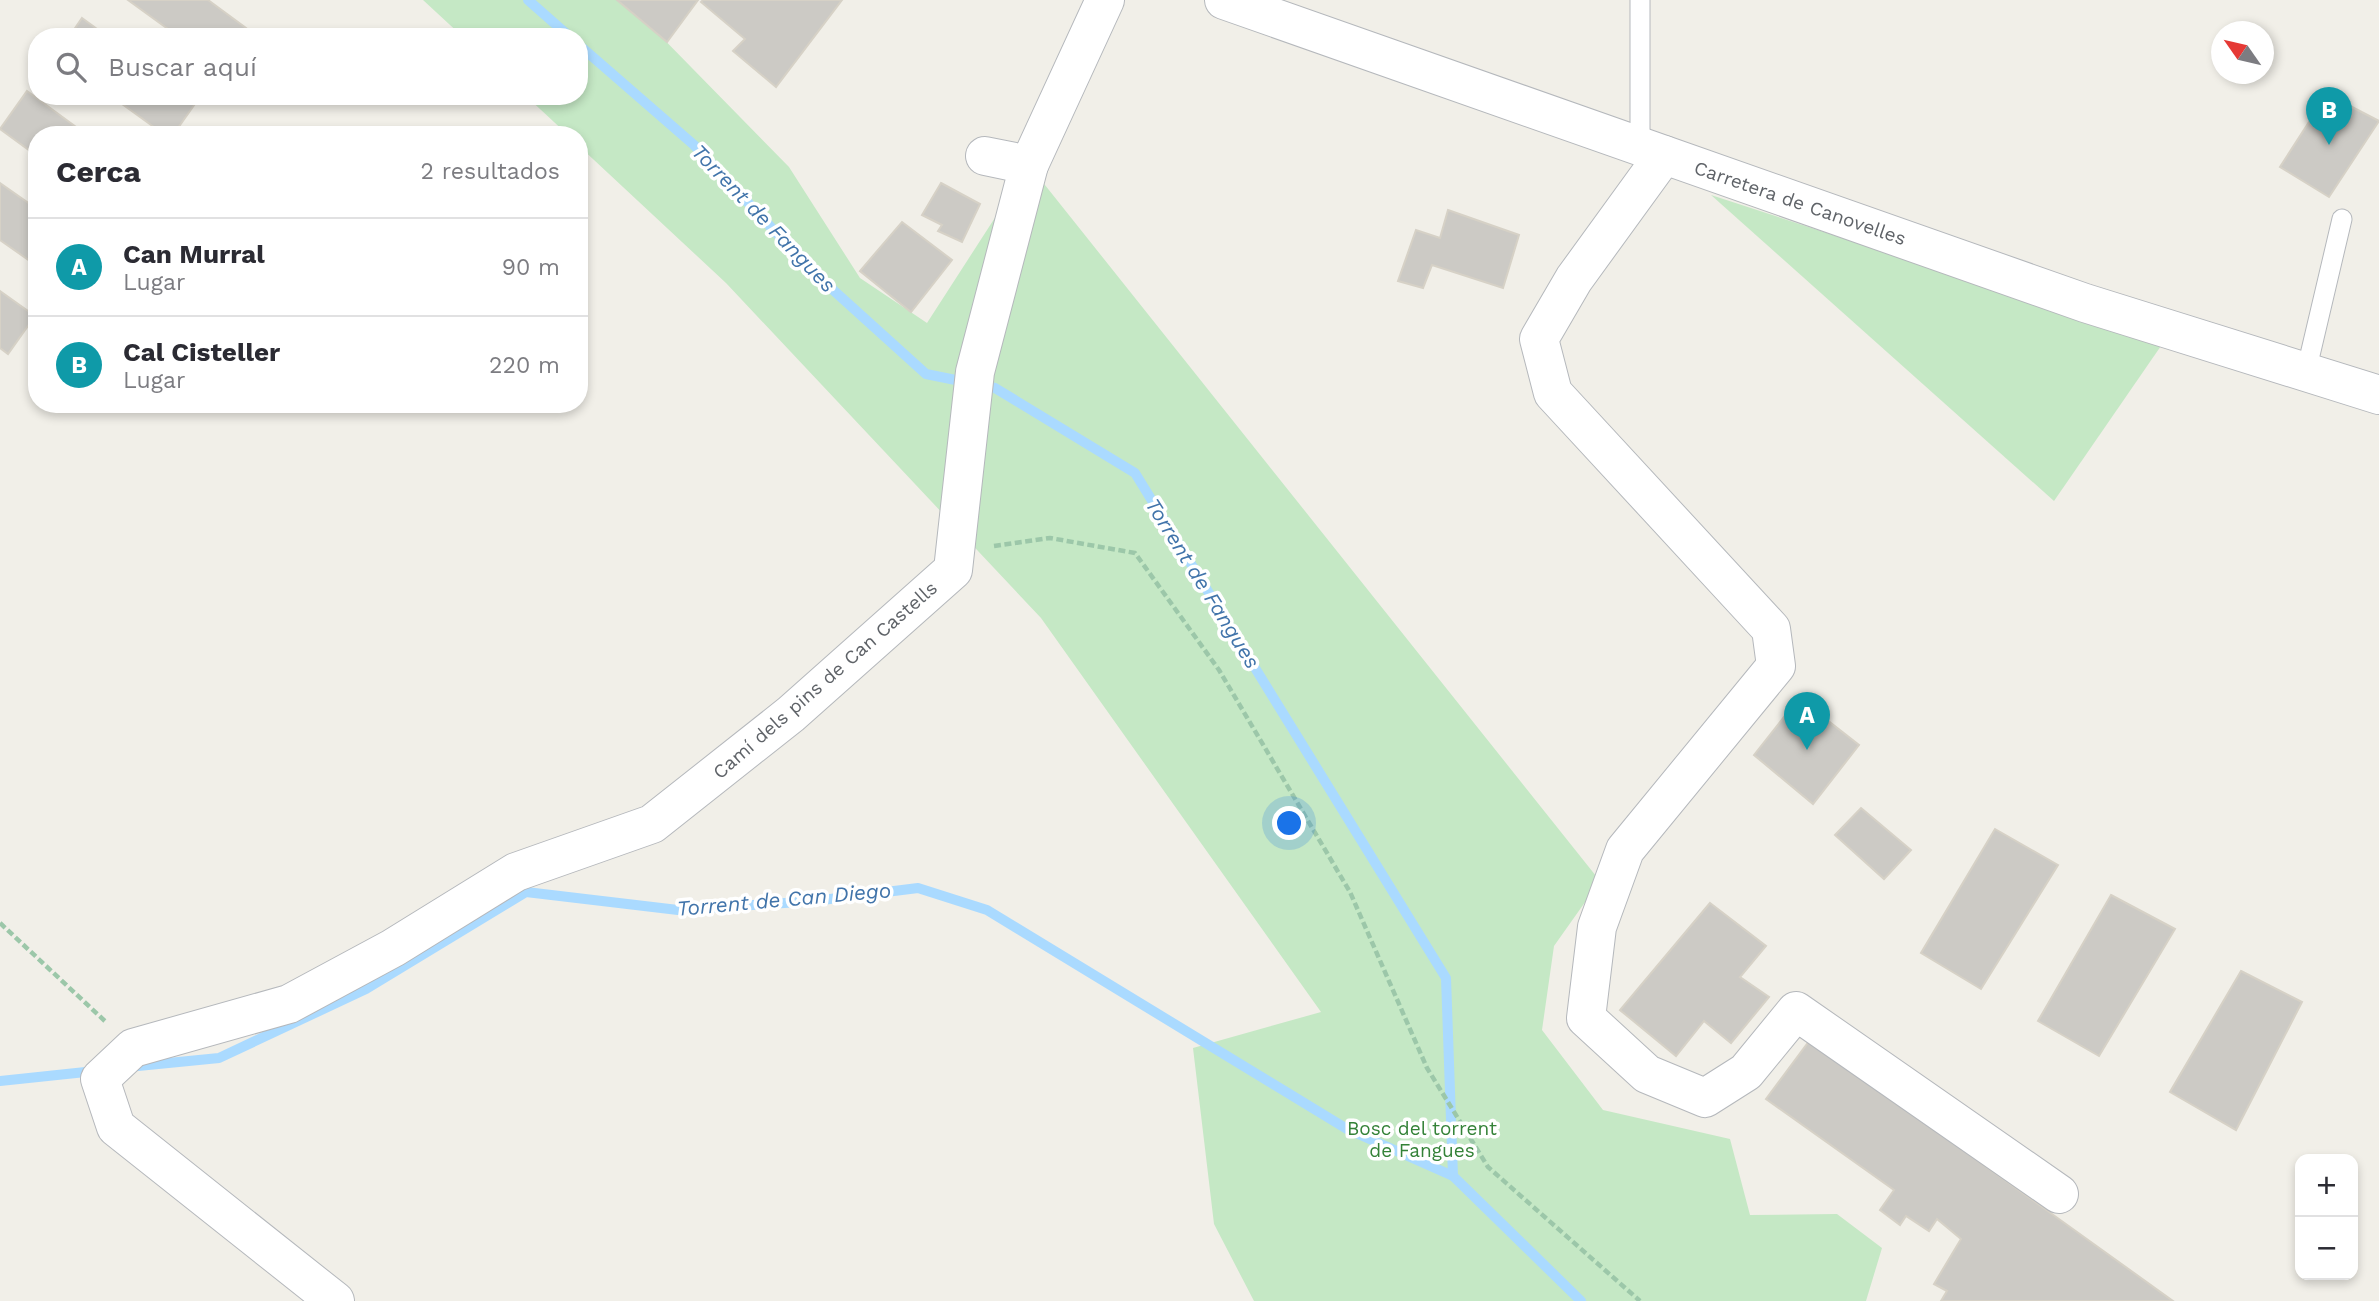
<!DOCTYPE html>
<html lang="es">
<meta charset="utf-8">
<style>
body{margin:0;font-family:"Work Sans",sans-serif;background:#f7f7f7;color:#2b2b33}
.controls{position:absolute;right:21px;bottom:21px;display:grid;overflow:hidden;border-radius:14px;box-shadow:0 4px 10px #0003}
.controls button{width:63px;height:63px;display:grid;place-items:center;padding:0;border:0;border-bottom:2px solid #e1e1e2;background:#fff;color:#2b2b33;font:35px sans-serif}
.compass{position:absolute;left:2211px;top:21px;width:63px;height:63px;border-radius:50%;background:#fff;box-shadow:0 4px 10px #0003;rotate:304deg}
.you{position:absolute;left:1290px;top:824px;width:24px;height:24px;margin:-18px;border:5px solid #fff;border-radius:50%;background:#1a73e8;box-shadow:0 0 0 10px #1a73e833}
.badge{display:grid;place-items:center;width:46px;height:46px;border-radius:50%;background:#d93025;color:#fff;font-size:23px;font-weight:700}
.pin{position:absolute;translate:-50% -58px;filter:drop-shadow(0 2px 4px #0008)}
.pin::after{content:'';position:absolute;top:37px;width:24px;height:21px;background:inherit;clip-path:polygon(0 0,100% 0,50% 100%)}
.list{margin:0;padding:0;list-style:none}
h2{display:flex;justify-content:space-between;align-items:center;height:91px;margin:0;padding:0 28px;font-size:30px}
h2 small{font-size:23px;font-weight:400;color:#7c7c81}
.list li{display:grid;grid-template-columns:46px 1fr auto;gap:21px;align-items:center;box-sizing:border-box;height:98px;padding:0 28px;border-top:2px solid #e1e1e2}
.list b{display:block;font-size:26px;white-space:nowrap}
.list p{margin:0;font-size:23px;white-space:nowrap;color:#7c7c81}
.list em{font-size:23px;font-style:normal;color:#7c7c81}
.icon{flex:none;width:38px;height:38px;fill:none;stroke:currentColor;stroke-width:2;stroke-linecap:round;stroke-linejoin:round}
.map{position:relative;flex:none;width:2379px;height:1301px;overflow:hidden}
.search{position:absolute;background:#fff;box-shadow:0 4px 10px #0003;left:28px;top:28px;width:560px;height:77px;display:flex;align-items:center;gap:18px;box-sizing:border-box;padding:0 24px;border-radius:28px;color:#7c7c81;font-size:26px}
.panel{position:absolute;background:#fff;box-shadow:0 4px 10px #0003;left:28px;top:126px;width:560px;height:287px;border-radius:28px}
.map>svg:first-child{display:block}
.green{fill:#c5e8c5}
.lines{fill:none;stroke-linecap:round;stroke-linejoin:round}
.stream{stroke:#aadaff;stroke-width:10}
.building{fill:#cccac5;stroke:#d6d1c6;stroke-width:2}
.service-casing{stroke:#b5b8bc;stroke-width:21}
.minor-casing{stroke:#b5b8bc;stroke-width:40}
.tertiary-casing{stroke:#b5b8bc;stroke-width:40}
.path{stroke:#9cc7a9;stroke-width:4.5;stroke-dasharray:7 3.5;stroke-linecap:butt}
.service{stroke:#fff;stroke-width:19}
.minor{stroke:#fff;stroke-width:38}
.tertiary{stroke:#fff;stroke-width:38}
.labels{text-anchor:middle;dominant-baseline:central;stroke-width:7;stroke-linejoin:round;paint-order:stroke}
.street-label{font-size:19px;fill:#5f6368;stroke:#fff}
.park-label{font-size:19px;fill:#348238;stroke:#fff}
.water-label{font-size:21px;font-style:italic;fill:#4174aa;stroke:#fff}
</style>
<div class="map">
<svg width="2379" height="1301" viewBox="0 0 2379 1301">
<rect width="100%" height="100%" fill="#f1efe8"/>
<g class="green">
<polygon points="423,0 620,0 643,18 789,167 860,278 927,323 1029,165 1600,881 1554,946 1542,1030 1603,1110 1730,1139 1750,1215 1837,1214 1882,1248 1866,1301 1254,1301 1214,1224 1193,1048 1321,1012 1041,618 726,283 579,146 579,135 568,135 526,96 579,96 579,37 463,37"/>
<polygon points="1711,195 2163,343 2054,501"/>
</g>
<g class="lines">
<g class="stream">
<polyline points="528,0 570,37"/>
<polyline points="579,45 694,145 811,270 926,374 995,388 1135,473 1446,978 1453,1176 1581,1301"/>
<polyline points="128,1067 219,1058 366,989 526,892 678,910 814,901 918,888 987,910 1347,1129 1453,1176"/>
<polyline points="0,1081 95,1071"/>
</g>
</g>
<g class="building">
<polygon points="128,0 208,0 246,28 240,37 179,37"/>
<polygon points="617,0 698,0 667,42"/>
<polygon points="703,0 842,0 776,87 733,51 745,39 701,2"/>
<polygon points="82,18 108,37 69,37"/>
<polygon points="27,91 87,135 37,135 37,156 0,129"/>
<polygon points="2327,94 2379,121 2329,197 2280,167"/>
<polygon points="111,96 191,96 197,101 173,135 165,135"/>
<polygon points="0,183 37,209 37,266 0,240"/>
<polygon points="941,183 980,204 962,242 938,231 942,225 922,215"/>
<polygon points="1448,210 1519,235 1503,288 1432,265 1423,288 1398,281 1416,230 1440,238"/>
<polygon points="902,222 952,260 911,312 860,271"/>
<polygon points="0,291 35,316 8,354 0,348"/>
<polygon points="1799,698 1859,745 1813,804 1754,755"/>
<polygon points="1861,808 1911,850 1884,879 1835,835"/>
<polygon points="1995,829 2058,865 1981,989 1921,953"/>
<polygon points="2111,895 2175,929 2099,1056 2038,1021"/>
<polygon points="1710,903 1766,946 1740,977 1769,997 1731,1043 1704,1021 1676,1056 1620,1010"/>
<polygon points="2241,971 2302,1002 2236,1130 2170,1092"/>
<polygon points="1810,1040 2173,1301 1941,1301 1947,1291 1934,1284 1961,1239 1937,1219 1929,1231 1906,1216 1900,1225 1880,1210 1894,1190 1766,1099"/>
</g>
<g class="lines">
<defs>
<g id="service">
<polyline points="1640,147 1640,0"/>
<polyline points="2306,372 2342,219"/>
</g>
<g id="minor">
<polyline points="1664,155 1574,279 1539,339 1553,393 1771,629 1776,666 1625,850 1597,927 1586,1018 1647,1074 1705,1098 1746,1072 1796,1011 2059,1194"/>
<polyline points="985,156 1029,165 1105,0"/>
<polyline points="335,1301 116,1127 100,1079 133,1048 289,1004 393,948 516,872 652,824 791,714 953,570 975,372 1029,165"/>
</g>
<polyline id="tertiary" points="1224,0 2085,303 2379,395"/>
</defs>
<use href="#service" class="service-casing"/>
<use href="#minor" class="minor-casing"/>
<use href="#tertiary" class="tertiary-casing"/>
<g class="path">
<polyline points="994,546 1050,538 1135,553 1219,670 1350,892 1427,1068 1488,1167 1640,1301"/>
<polyline points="0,923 107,1023"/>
</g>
<use href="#service" class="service"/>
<use href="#minor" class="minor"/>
<use href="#tertiary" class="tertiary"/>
</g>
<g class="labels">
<g class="street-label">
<text transform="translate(1800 203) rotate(19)">Carretera de Canovelles</text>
<text transform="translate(825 680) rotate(-41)">Camí dels pins de Can Castells</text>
</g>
<g class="park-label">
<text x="1422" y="1128">Bosc del torrent<tspan x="1422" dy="22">de Fangues</tspan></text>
</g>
<g class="water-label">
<text transform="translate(764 218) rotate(46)">Torrent de Fangues</text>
<text transform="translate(1203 583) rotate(58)">Torrent de Fangues</text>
<text transform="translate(784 899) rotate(-5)">Torrent de Can Diego</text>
</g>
</g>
</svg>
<div class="controls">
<button>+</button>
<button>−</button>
</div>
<svg class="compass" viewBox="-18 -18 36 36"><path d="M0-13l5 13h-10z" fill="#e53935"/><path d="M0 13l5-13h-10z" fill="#7c7c81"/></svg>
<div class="you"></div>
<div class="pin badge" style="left:1807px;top:750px;background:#0f9aa8">A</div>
<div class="pin badge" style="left:2329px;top:145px;background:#0f9aa8">B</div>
<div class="search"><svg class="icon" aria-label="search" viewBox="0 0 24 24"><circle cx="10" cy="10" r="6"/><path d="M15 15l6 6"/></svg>Buscar aquí</div>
<section class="panel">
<h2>Cerca<small>2 resultados</small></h2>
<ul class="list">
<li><span class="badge" style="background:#0f9aa8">A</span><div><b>Can Murral</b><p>Lugar</p></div><em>90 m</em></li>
<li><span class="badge" style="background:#0f9aa8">B</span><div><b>Cal Cisteller</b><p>Lugar</p></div><em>220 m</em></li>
</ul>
</section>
</div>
